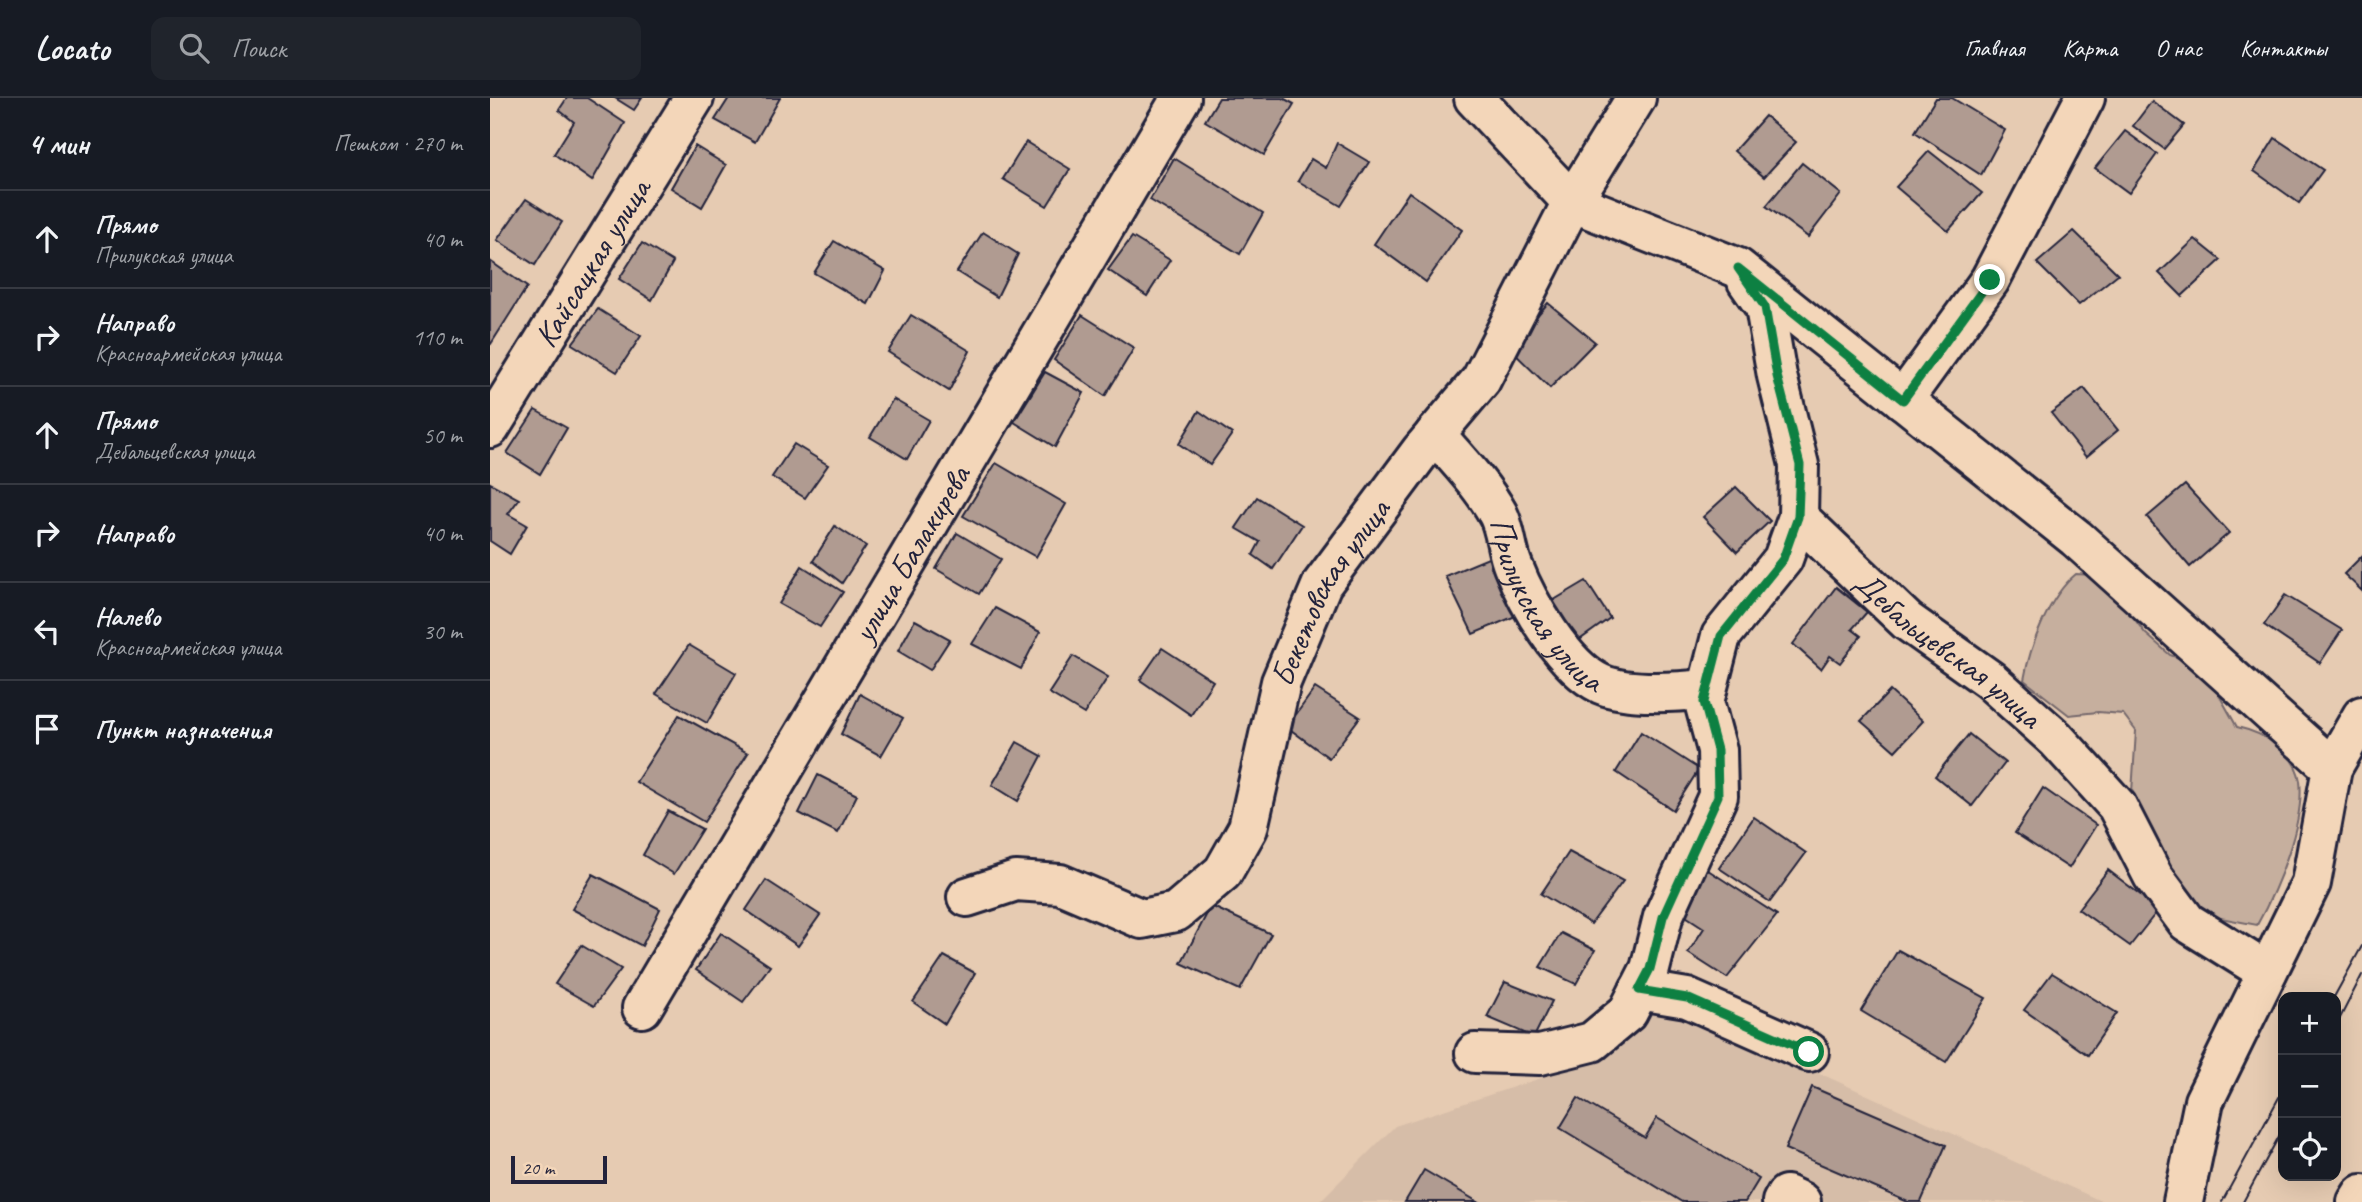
<!DOCTYPE html>
<html lang="ru">
<meta charset="utf-8">
<style>
body{margin:0;font-family:Caveat,sans-serif;background:#20242c;color:#f1f3f6}
.controls{position:absolute;right:21px;bottom:21px;display:grid;overflow:hidden;border-radius:14px;box-shadow:0 7px 28px #0002}
.controls button{width:63px;height:63px;display:grid;place-items:center;padding:0;border:0;border-bottom:2px solid #363941;background:#171b24;color:#f1f3f6;font:35px sans-serif}
.scale{position:absolute;left:21px;bottom:18px;width:96px;box-sizing:border-box;padding-left:7px;border:4px solid #22223b;border-top:0;font-size:19px;line-height:24px;white-space:nowrap;color:#22223b;-webkit-text-stroke:5px #f3d6b9;paint-order:stroke}
.stop{position:absolute;width:21px;height:21px;margin:-16px;border:5px solid #0b8043;border-radius:50%;background:#fff}
.stop.end{background:#0b8043;border-color:#fff;box-shadow:0 2px 7px #0008}
.list{margin:0;padding:0;list-style:none}
h2{display:flex;justify-content:space-between;align-items:center;height:91px;margin:0;padding:0 28px;font-size:30px}
h2 small{font-size:23px;font-weight:400;color:#9ea1a6}
.list li{display:grid;grid-template-columns:46px 1fr auto;gap:21px;align-items:center;box-sizing:border-box;height:98px;padding:0 28px;border-top:2px solid #363941}
.list b{display:block;font-size:26px;white-space:nowrap}
.list p{margin:0;font-size:23px;white-space:nowrap;color:#9ea1a6}
.list em{font-size:23px;font-style:normal;color:#9ea1a6}
.icon{flex:none;width:38px;height:38px;fill:none;stroke:currentColor;stroke-width:2;stroke-linecap:round;stroke-linejoin:round}
.map{position:relative;flex:none;width:1872px;height:1104px;overflow:hidden}
header{display:flex;align-items:center;gap:42px;box-sizing:border-box;height:98px;padding:0 35px;background:#171b24;border-bottom:2px solid #363941}
header strong{font-size:33px}
nav{display:flex;gap:38px;margin-inline-start:auto;font-size:24px}
.search{width:490px;height:63px;background:#20242c;display:flex;align-items:center;gap:18px;box-sizing:border-box;padding:0 24px;border-radius:14px;color:#9ea1a6;font-size:26px}
main{display:flex}
aside{flex:1;background:#171b24}
.map>svg:first-child{display:block}
.built{fill:#d6bda8}
.green{fill:#c6af9e;stroke:#74686c;stroke-width:2}
.building{fill:#b09b91;stroke:#22223b;stroke-width:2}
.lines{fill:none;stroke-linecap:round;stroke-linejoin:round}
.minor-casing{stroke:#22223b;stroke-width:44}
.major-casing{stroke:#22223b;stroke-width:44}
.minor{stroke:#f3d6b9;stroke-width:38}
.major{stroke:#f3d6b9;stroke-width:38}
.tram{stroke:#22223b;stroke-width:2}
.route{stroke:#0b8043;stroke-width:9}
.labels{text-anchor:middle;dominant-baseline:central;stroke-width:6;stroke-linejoin:round;paint-order:stroke}
.street-label{font-size:33px;fill:#22223b;stroke:#f3d6b9}
</style>
<header>
<strong>Locato</strong>
<div class="search"><svg class="icon" aria-label="search" viewBox="0 0 24 24"><circle cx="10" cy="10" r="6"/><path d="M15 15l6 6"/></svg>Поиск</div>
<nav><a>Главная</a><a>Карта</a><a>О нас</a><a>Контакты</a></nav>
</header>
<main>
<aside>
<h2>4 мин<small>Пешком · 270 m</small></h2>
<ul class="list">
<li><svg class="icon" aria-label="ahead" viewBox="0 0 24 24"><path d="M12 20V5M6 11l6-6 6 6"/></svg><div><b>Прямо</b><p>Прилукская улица</p></div><em>40 m</em></li>
<li><svg class="icon" aria-label="right" viewBox="0 0 24 24"><path d="M7 20v-9h11M14 6l5 5-5 5"/></svg><div><b>Направо</b><p>Красноармейская улица</p></div><em>110 m</em></li>
<li><svg class="icon" aria-label="ahead" viewBox="0 0 24 24"><path d="M12 20V5M6 11l6-6 6 6"/></svg><div><b>Прямо</b><p>Дебальцевская улица</p></div><em>50 m</em></li>
<li><svg class="icon" aria-label="right" viewBox="0 0 24 24"><path d="M7 20v-9h11M14 6l5 5-5 5"/></svg><div><b>Направо</b></div><em>40 m</em></li>
<li><svg class="icon" aria-label="left" viewBox="0 0 24 24"><path d="M17 20v-9H6M10 6l-5 5 5 5"/></svg><div><b>Налево</b><p>Красноармейская улица</p></div><em>30 m</em></li>
<li><svg class="icon" aria-label="arrive" viewBox="0 0 24 24"><path d="M6 21V4h12l-3 4 3 4H6"/></svg><div><b>Пункт назначения</b></div></li>
</ul>
</aside>
<div class="map">
<svg width="1872" height="1104" viewBox="0 0 1872 1104">
<rect width="100%" height="100%" fill="#e6cbb2"/>
<filter id="ink" filterUnits="userSpaceOnUse"><feTurbulence type="fractalNoise" baseFrequency=".0143" numOctaves="2"/><feDisplacementMap in="SourceGraphic" scale="14" xChannelSelector="R" yChannelSelector="G"/><feConvolveMatrix kernelMatrix="1 2 1 2 8 2 1 2 1" color-interpolation-filters="sRGB"/></filter>
<g filter="url(#ink)">
<polygon class="built" points="1175,905 1613,1104 829,1104 905,1028 1112,960"/>
<path class="green" d="M1586,476l17,1 28,26 24,32 25,22 19,7 20,15 28,50c27,6 58,24 63,54 5,41 -23,108 -43,144l-52,-10 -25,-16 -49,-91 5,-77 -13,-17 -25,-2 -29,3 -45,-35c6,-34 25,-84 52,-106z"/>
<g class="building">
<polygon points="77,0 97,0 135,25 102,83 64,56 84,24 69,12"/>
<polygon points="125,0 152,0 144,12"/>
<polygon points="239,0 290,0 265,44 225,22"/>
<polygon points="729,0 793,0 804,6 774,57 715,23"/>
<polygon points="1446,0 1462,0 1515,32 1491,77 1425,34"/>
<polygon points="1662,3 1694,27 1674,51 1643,28"/>
<polygon points="1275,18 1306,44 1274,79 1244,53"/>
<polygon points="1635,33 1667,56 1639,95 1605,70"/>
<polygon points="1785,40 1833,72 1809,105 1764,73"/>
<polygon points="536,44 580,71 557,108 513,81"/>
<polygon points="847,45 879,64 851,108 808,83 821,61 836,70"/>
<polygon points="205,48 236,67 212,109 181,90"/>
<polygon points="1439,53 1492,95 1458,133 1406,89"/>
<polygon points="684,60 773,115 750,156 660,102"/>
<polygon points="1312,65 1351,96 1318,139 1276,108"/>
<polygon points="919,94 972,132 936,184 884,146"/>
<polygon points="36,101 72,124 45,167 7,142"/>
<polygon points="1584,133 1628,176 1589,207 1547,165"/>
<polygon points="493,134 528,156 507,199 467,174"/>
<polygon points="642,139 680,162 657,198 618,172"/>
<polygon points="1705,141 1731,162 1692,198 1669,175"/>
<polygon points="344,143 395,173 378,206 324,175"/>
<polygon points="152,145 183,164 162,202 129,181"/>
<polygon points="0,163 37,189 1,246 0,245"/>
<polygon points="1058,205 1105,244 1060,290 1019,250"/>
<polygon points="108,211 151,238 127,274 82,246"/>
<polygon points="421,217 480,253 459,293 398,254"/>
<polygon points="592,217 644,250 615,298 564,262"/>
<polygon points="555,274 594,295 565,349 524,324"/>
<polygon points="1594,290 1628,332 1596,359 1561,315"/>
<polygon points="403,301 439,322 417,361 380,339"/>
<polygon points="45,312 77,330 50,376 17,355"/>
<polygon points="709,313 742,336 720,367 689,346"/>
<polygon points="304,346 338,367 315,400 282,379"/>
<polygon points="506,365 576,406 546,459 473,418"/>
<polygon points="0,385 29,401 18,416 37,427 20,456 0,443"/>
<polygon points="1695,387 1739,435 1700,469 1657,419"/>
<polygon points="1246,389 1280,423 1247,454 1213,419"/>
<polygon points="767,399 812,427 783,471 763,457 770,444 746,430"/>
<polygon points="345,428 376,448 352,485 323,463"/>
<polygon points="467,435 511,461 489,496 446,471"/>
<polygon points="1003,458 1028,517 983,536 955,478"/>
<polygon points="1872,458 1872,493 1854,476"/>
<polygon points="312,468 353,494 330,529 289,506"/>
<polygon points="1096,483 1120,520 1088,543 1059,505"/>
<polygon points="1346,489 1377,514 1362,531 1371,538 1350,565 1340,558 1331,571 1303,546"/>
<polygon points="1795,497 1852,532 1830,565 1774,527"/>
<polygon points="505,510 550,534 531,571 482,546"/>
<polygon points="425,522 460,541 440,572 408,553"/>
<polygon points="199,547 246,575 217,625 166,596"/>
<polygon points="672,550 723,583 701,617 650,582"/>
<polygon points="583,558 618,579 594,616 559,595"/>
<polygon points="825,590 870,619 839,660 797,629"/>
<polygon points="1400,593 1433,623 1405,653 1371,623"/>
<polygon points="370,596 413,620 391,658 351,636"/>
<polygon points="189,617 258,655 214,724 146,684"/>
<polygon points="1151,634 1209,671 1183,712 1126,674"/>
<polygon points="1479,636 1515,665 1482,708 1445,678"/>
<polygon points="527,644 552,658 528,703 502,687"/>
<polygon points="328,677 367,697 348,735 309,715"/>
<polygon points="1553,690 1606,727 1579,770 1525,735"/>
<polygon points="178,713 212,731 184,776 153,757"/>
<polygon points="1264,719 1316,755 1280,804 1229,770"/>
<polygon points="1079,754 1133,783 1101,826 1051,796"/>
<polygon points="1215,770 1287,817 1237,880 1198,855 1214,830 1188,813"/>
<polygon points="1618,772 1669,811 1640,848 1588,811"/>
<polygon points="103,776 170,811 152,848 82,811"/>
<polygon points="276,782 330,817 308,848 256,812"/>
<polygon points="721,808 781,836 750,892 691,865"/>
<polygon points="231,835 280,868 253,904 206,872"/>
<polygon points="1071,835 1105,852 1086,886 1050,869"/>
<polygon points="91,847 131,871 104,908 65,886"/>
<polygon points="1408,852 1496,900 1456,964 1371,913"/>
<polygon points="454,858 485,875 455,926 423,904"/>
<polygon points="1562,875 1627,915 1598,957 1534,912"/>
<polygon points="1015,884 1062,903 1044,939 997,919"/>
<polygon points="1322,989 1456,1047 1431,1104 1418,1104 1295,1051"/>
<polygon points="1088,1000 1155,1040 1167,1020 1269,1081 1255,1104 1192,1104 1070,1030"/>
<polygon points="934,1072 988,1104 915,1104"/>
</g>
<g class="lines">
<defs>
<g id="minor">
<polyline points="984,0 1082,104 1248,170 1586,440 1842,670 1821,785 1714,1003 1693,1104"/>
<path id="s1" d="M1257,183l18,26 12,69 22,89 -1,52 109,104 83,59 66,59 61,67 36,70 34,46 80,50"/>
<polyline points="1413,302 1500,182 1595,0"/>
<path id="s2" d="M0,330l204,-330"/>
<path id="s3" d="M945,336c22,25 47,51 63,80 8,16 8,35 15,52 14,36 51,101 88,118 28,12 77,8 106,5"/>
<polyline points="1842,670 1872,618"/>
<path id="s4" d="M477,799l49,-16 44,3 82,35 34,-7 47,-40 25,-44 33,-146 41,-98 99,-133 60,-71 91,-178 64,-104"/>
<polyline points="1149,892 1197,900 1319,954"/>
<path id="s5" d="M152,910l539,-910"/>
<polyline points="985,955 1050,957 1102,944 1138,914 1160,871 1173,819 1228,698 1227,652 1214,604 1231,538 1293,461 1308,419"/>
<polyline points="1292,1104 1296,1097 1311,1104"/>
</g>
<polyline id="major" points="1867,1104 1872,1096"/>
</defs>
<use href="#minor" class="minor-casing"/>
<use href="#major" class="major-casing"/>
<use href="#minor" class="minor"/>
<use href="#major" class="major"/>
<g class="tram">
<polyline points="1844,899 1872,848"/>
<polyline points="1846,928 1872,877"/>
<polyline points="1732,1104 1793,992"/>
<polyline points="1753,1104 1793,1031"/>
</g>
</g>
</g>
<g class="lines" filter="url(#ink)">
<polyline class="route" points="1319,954 1197,900 1149,892 1160,871 1173,819 1228,698 1227,652 1214,604 1231,538 1293,461 1308,419 1310,367 1287,278 1275,209 1248,170 1413,302 1500,182"/>
</g>
<g class="labels">
<g class="street-label">
<text stroke="none"><textPath href="#s2" startOffset="194">Кайсацкая улица</textPath></text>
<text stroke="none"><textPath href="#s5" startOffset="528">улица Балакирева</textPath></text>
<text stroke="none"><textPath href="#s4" startOffset="584">Бекетовская улица</textPath></text>
<text stroke="none"><textPath href="#s3" startOffset="206">Прилукская улица</textPath></text>
<text stroke="none"><textPath href="#s1" startOffset="446">Дебальцевская улица</textPath></text>
</g>
</g>
</svg>
<div class="controls">
<button>+</button>
<button>−</button>
<button><svg class="icon" aria-label="locate" viewBox="0 0 24 24"><circle cx="12" cy="12" r="6"/><path d="M12 2v4M12 18v4M2 12h4M18 12h4"/></svg></button>
</div>
<div class="scale">20 m</div>
<div class="stop" style="left:1319px;top:954px"></div>
<div class="stop end" style="left:1500px;top:182px"></div>
</div>
</main>
